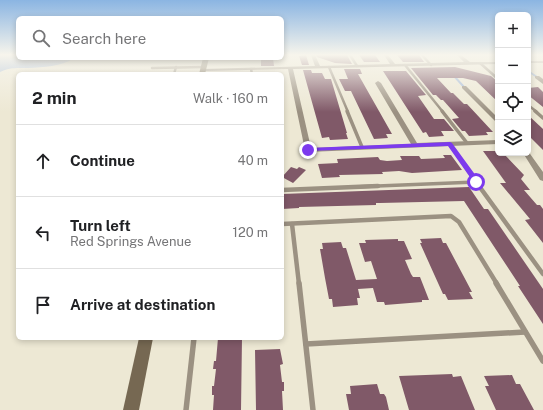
<!DOCTYPE html>
<meta charset="utf-8">
<style>
body{margin:0;font-family:"Public Sans",sans-serif;background:#f6f6f6;color:#202124}
.controls{position:absolute;right:12px;top:12px;display:grid;overflow:hidden;border-radius:6px;box-shadow:0 2px 6px #0003}
.controls button{width:36px;height:36px;display:grid;place-items:center;padding:0;border:0;border-bottom:1px solid #e0e0e0;background:#fff;color:#202124;font:20px sans-serif}
.stop{position:absolute;width:12px;height:12px;margin:-9px;border:3px solid #7c3aed;border-radius:50%;background:#fff}
.stop.end{background:#7c3aed;border-color:#fff;box-shadow:0 1px 4px #0008}
.list{margin:0;padding:0;list-style:none}
h2{display:flex;justify-content:space-between;align-items:center;height:52px;margin:0;padding:0 16px;font-size:17px}
h2 small{font-size:13px;font-weight:400;color:#757577}
.list li{display:grid;grid-template-columns:26px 1fr auto;gap:12px;align-items:center;box-sizing:border-box;height:72px;padding:0 16px;border-top:1px solid #e0e0e0}
.list b{display:block;font-size:15px;white-space:nowrap}
.list p{margin:0;font-size:13px;white-space:nowrap;color:#757577}
.list em{font-size:13px;font-style:normal;color:#757577}
.icon{flex:none;width:22px;height:22px;fill:none;stroke:currentColor;stroke-width:2;stroke-linecap:round;stroke-linejoin:round}
.map{position:relative;flex:none;width:543px;height:410px;overflow:hidden}
.search{position:absolute;background:#fff;box-shadow:0 2px 6px #0003;left:16px;top:16px;width:268px;height:44px;display:flex;align-items:center;gap:10px;box-sizing:border-box;padding:0 14px;border-radius:6px;color:#757577;font-size:15px}
.panel{position:absolute;background:#fff;box-shadow:0 2px 6px #0003;left:16px;top:72px;width:268px;height:268px;border-radius:6px}
.map>svg:first-child{display:block}
.water{fill:#9fb7d9}
.lines{fill:none;stroke-linecap:round;stroke-linejoin:round}
.stream{stroke:#9fb7d9;stroke-width:2}
.building{fill:#805968}
.lane-far3{stroke:#9b9182;stroke-width:2.5}
.lane-far2{stroke:#9b9182;stroke-width:3.5}
.lane-far1{stroke:#9b9182;stroke-width:4.5}
.lane{stroke:#9b9182;stroke-width:5.5}
.street{fill:#9b9182;fill-rule:evenodd}
.secondary{fill:#766852;fill-rule:evenodd}
.route{fill:#7c3aed}
</style>
<div class="map">
<svg width="543" height="410" viewBox="0 0 543 410">
<rect width="100%" height="100%" fill="#ede8d4"/>
<path class="water" d="M0,55h18v3h56c-13,9 -31,9 -46,10 -10,0 -19,-1 -28,4z"/>
<g class="lines">
<g class="stream">
<polyline points="528,71 537,77"/>
<polyline points="454,76 464,87"/>
</g>
</g>
<g class="building">
<polygon points="306,55 309,65 302,65 299,56"/>
<polygon points="316,55 347,55 352,64 335,63 317,57"/>
<polygon points="359,55 375,55 380,62 364,62"/>
<polygon points="397,55 419,55 424,62 403,62"/>
<polygon points="261,58 273,58 274,66 261,66"/>
<polygon points="455,67 491,76 498,82 498,102 476,81 463,78 437,78 451,93 453,93 464,104 467,104 493,132 486,132 488,135 469,136 465,131 462,131 452,119 459,118 443,100 441,100 436,95 433,95 411,68"/>
<polygon points="344,69 360,69 362,74 358,74 392,134 386,134 388,138 374,139 351,91 345,91 339,79 348,79"/>
<polygon points="303,70 311,70 312,73 322,73 325,79 331,79 347,133 346,133 348,139 330,140 329,137 322,138"/>
<polygon points="383,71 406,71 426,95 418,96 434,119 444,119 454,131 441,131 444,136 429,137 426,132 423,133"/>
<polygon points="538,87 543,92 543,107 528,95 528,88"/>
<polygon points="528,115 543,129 543,150 528,135"/>
<polygon points="483,151 498,151 498,153 503,153 524,175 521,179 530,190 524,190 537,205 540,205 543,209 543,243 525,220 530,219 500,183 506,183"/>
<polygon points="443,155 451,155 462,170 412,173 399,171 382,172 383,174 339,175 340,177 322,178 318,164 338,163 337,159 378,157 380,160 387,161 402,160 400,156 419,156 421,159 445,158"/>
<polygon points="291,167 297,169 299,167 306,170 293,183 282,177"/>
<polygon points="469,187 484,209 488,209 543,289 543,324 518,286 520,286 464,201 380,203 376,203 376,205 299,207 299,208 282,209 282,194"/>
<polygon points="441,238 443,243 446,243 472,292 469,292 473,299 448,300 445,294 443,294 420,243 422,243 420,239"/>
<polygon points="398,239 398,241 404,241 412,259 405,260 411,274 413,277 420,277 429,300 422,300 422,302 385,305 384,302 377,302 373,288 358,289 360,298 357,298 358,305 333,307 332,299 329,299 325,278 320,249 323,249 322,243 341,242 343,248 346,248 356,280 377,279 371,261 365,262 359,243 366,243 365,240"/>
<polygon points="218,338 242,338 241,410 213,410 214,395 212,395 212,386 214,386 216,369 213,369 214,361 216,361"/>
<polygon points="280,349 283,364 280,365 282,382 284,382 284,391 282,391 283,410 256,410 255,350"/>
<polygon points="452,374 453,377 461,376 475,410 409,410 399,376"/>
<polygon points="512,375 516,384 520,384 534,410 496,410 485,386 489,386 484,376"/>
<polygon points="377,384 380,394 384,394 386,397 389,410 349,410 346,394 351,394 350,386"/>
</g>
<g class="lines">
<g class="lane-far3">
<polyline points="350,55 357,66"/>
<polyline points="422,55 431,65"/>
<polyline points="496,55 498,56"/>
<polyline points="480,63 498,79"/>
<polyline points="405,65 443,112"/>
<polyline points="329,67 348,112"/>
<polyline points="152,68 204,67"/>
<polyline points="251,69 252,74"/>
<polyline points="174,74 176,67"/>
<polyline points="528,105 537,112"/>
</g>
<g class="lane-far2">
<polyline points="347,111 362,147"/>
<polyline points="442,111 467,143"/>
<polyline points="535,111 543,118"/>
<polyline points="476,182 480,187"/>
<polyline points="353,187 476,182 450,144"/>
</g>
<g class="lane-far1">
<polyline points="479,186 543,274"/>
<polyline points="282,190 378,186"/>
<polyline points="282,224 451,216 459,222 497,284"/>
<polyline points="292,224 299,284"/>
</g>
<g class="lane">
<polyline points="299,283 313,410"/>
<polyline points="496,283 543,361"/>
<polyline points="306,344 525,332"/>
<polyline points="186,410 194,338"/>
</g>
<g class="street">
<polygon points="311,55 315,55 320,66 390,64 384,55 388,55 395,64 464,62 457,55 461,55 470,62 498,62 498,64 293,69 311,148 411,144 375,83 378,81 381,83 417,143 498,140 498,144 308,152 305,150 288,69 203,71 201,70 203,69 315,66"/>
<rect x="528" y="61" width="15" height="2"/>
<polygon points="535,76 539,76 543,79 543,84 535,78"/>
<polygon points="462,86 466,86 498,118 498,123 496,122 462,88"/>
<polygon points="528,151 543,172 543,181 540,180 523,153 528,153"/>
</g>
<g class="secondary">
<polygon points="203,58 209,58 205,74 199,74"/>
<polygon points="139,338 153,338 139,410 123,410"/>
</g>
</g>
<linearGradient id="sky" x2="0" y2="1"><stop stop-color="#8bb5e2"/><stop offset="0.49" stop-color="#f7f5ec"/><stop offset="1" stop-color="#f7f5ec" stop-opacity="0"/></linearGradient>
<rect width="543" height="112" fill="url(#sky)"/>
<polygon class="route" points="450,142 452,143 479,180 479,183 474,183 448,146 308,151 305,150 308,148"/>
</svg>
<div class="controls">
<button>+</button>
<button>−</button>
<button><svg class="icon" aria-label="locate" viewBox="0 0 24 24"><circle cx="12" cy="12" r="6"/><path d="M12 2v4M12 18v4M2 12h4M18 12h4"/></svg></button>
<button><svg class="icon" aria-label="layers" viewBox="0 0 24 24"><path d="M12 4l9 5-9 5-9-5zM3 14l9 5 9-5"/></svg></button>
</div>
<div class="stop" style="left:476px;top:182px"></div>
<div class="stop end" style="left:308px;top:150px"></div>
<div class="search"><svg class="icon" aria-label="search" viewBox="0 0 24 24"><circle cx="10" cy="10" r="6"/><path d="M15 15l6 6"/></svg>Search here</div>
<section class="panel">
<h2>2 min<small>Walk · 160 m</small></h2>
<ul class="list">
<li><svg class="icon" aria-label="ahead" viewBox="0 0 24 24"><path d="M12 20V5M6 11l6-6 6 6"/></svg><div><b>Continue</b></div><em>40 m</em></li>
<li><svg class="icon" aria-label="left" viewBox="0 0 24 24"><path d="M17 20v-9H6M10 6l-5 5 5 5"/></svg><div><b>Turn left</b><p>Red Springs Avenue</p></div><em>120 m</em></li>
<li><svg class="icon" aria-label="arrive" viewBox="0 0 24 24"><path d="M6 21V4h12l-3 4 3 4H6"/></svg><div><b>Arrive at destination</b></div></li>
</ul>
</section>
</div>
